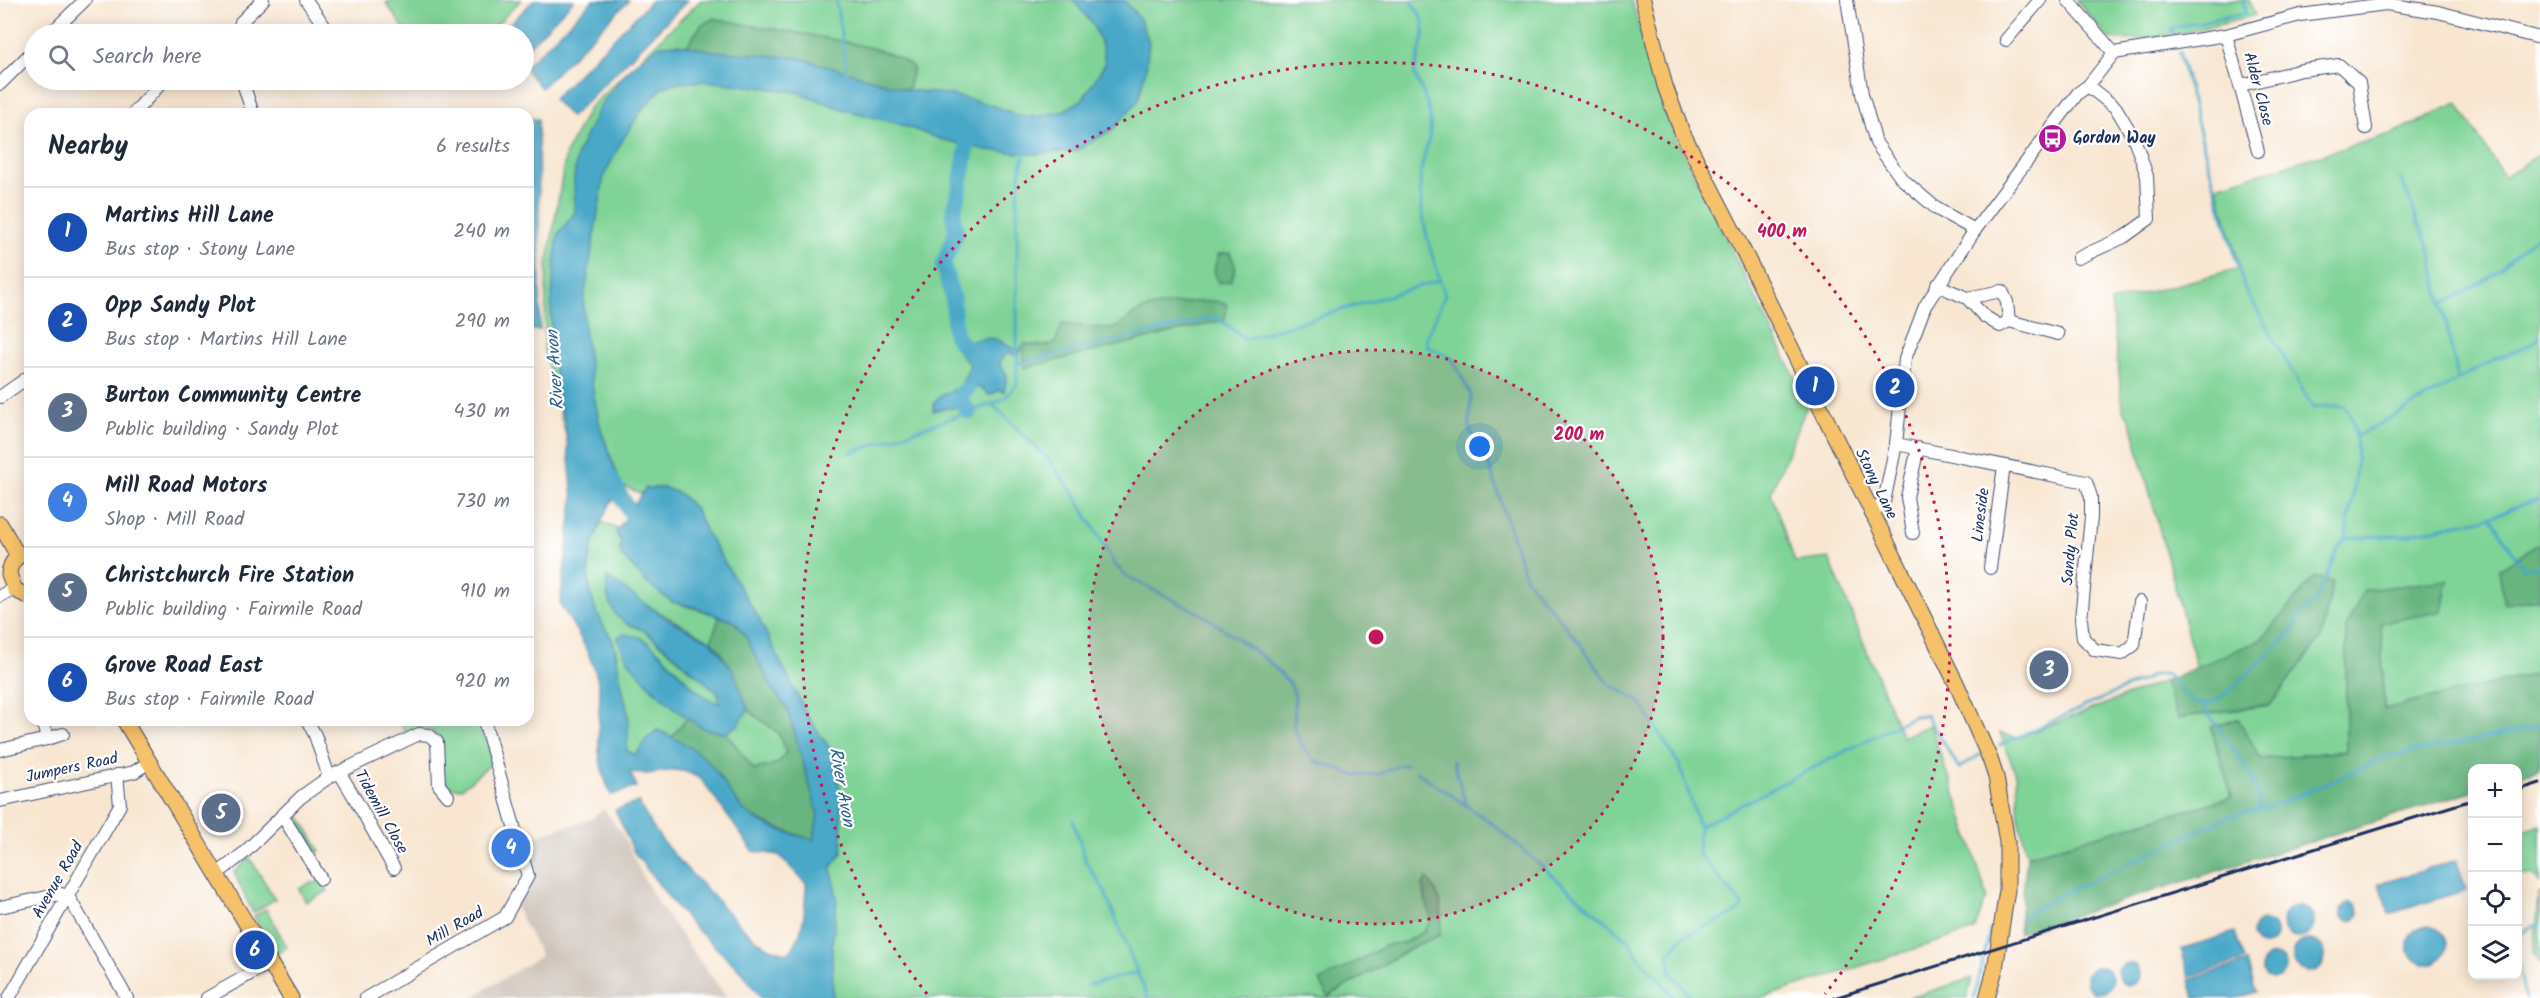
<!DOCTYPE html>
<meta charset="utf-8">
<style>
body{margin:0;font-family:Kalam,sans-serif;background:#f2f2f3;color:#1f2937}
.controls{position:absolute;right:18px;bottom:18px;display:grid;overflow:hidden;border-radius:12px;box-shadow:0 3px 15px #0003}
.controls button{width:54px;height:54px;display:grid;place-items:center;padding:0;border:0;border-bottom:2px solid #e0e1e3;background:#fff;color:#1f2937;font:30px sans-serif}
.you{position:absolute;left:1480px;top:447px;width:21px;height:21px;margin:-15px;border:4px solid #fff;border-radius:50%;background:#1a73e8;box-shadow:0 0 0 9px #1a73e833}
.badge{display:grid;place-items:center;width:39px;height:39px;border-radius:50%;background:#b5179e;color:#fff;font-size:20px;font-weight:700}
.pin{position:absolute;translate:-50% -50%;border:3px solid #fff;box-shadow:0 2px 6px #0006}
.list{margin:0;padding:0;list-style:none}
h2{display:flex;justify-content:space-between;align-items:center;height:78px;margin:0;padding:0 24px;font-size:26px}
h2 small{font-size:20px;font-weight:400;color:#747a83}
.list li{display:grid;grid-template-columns:39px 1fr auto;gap:18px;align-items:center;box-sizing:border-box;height:90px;padding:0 24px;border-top:2px solid #e0e1e3}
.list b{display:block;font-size:22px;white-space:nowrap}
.list p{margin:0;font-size:20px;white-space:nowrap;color:#747a83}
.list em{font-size:20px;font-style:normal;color:#747a83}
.icon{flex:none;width:33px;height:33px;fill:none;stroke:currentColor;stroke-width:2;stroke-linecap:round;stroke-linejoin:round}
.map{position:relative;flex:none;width:2540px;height:998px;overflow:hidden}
.search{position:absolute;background:#fff;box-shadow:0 3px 15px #0003;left:24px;top:24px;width:510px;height:66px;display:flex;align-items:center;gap:15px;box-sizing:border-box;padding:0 21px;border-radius:33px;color:#747a83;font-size:22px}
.panel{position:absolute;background:#fff;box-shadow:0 3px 15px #0003;left:24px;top:108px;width:510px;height:618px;border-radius:18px}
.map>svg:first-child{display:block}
.industrial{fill:#cdc2b9}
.green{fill:#7fd396;stroke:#4d817a;stroke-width:1.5}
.forest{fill:#67b57f;stroke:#41726e;stroke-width:1.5}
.water{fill:#49a8c8;stroke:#326c93;stroke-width:1.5}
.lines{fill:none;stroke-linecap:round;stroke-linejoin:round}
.stream{stroke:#49a8c8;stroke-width:3}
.river{stroke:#49a8c8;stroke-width:16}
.minor-casing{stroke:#3c4a6f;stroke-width:14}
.major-casing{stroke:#3c4a6f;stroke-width:17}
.minor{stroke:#fff;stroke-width:12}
.major{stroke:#f5c16b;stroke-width:15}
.rail{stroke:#1b2f5e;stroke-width:3}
.ring{fill:none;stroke:#c2185b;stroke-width:3;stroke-dasharray:3 6}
.labels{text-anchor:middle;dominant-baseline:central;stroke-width:4.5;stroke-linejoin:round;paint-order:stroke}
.street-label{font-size:16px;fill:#1b2f5e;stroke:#fff}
.poi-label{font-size:16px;font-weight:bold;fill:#1b2f5e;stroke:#fff;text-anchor:start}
.water-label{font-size:18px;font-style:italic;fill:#2d5f88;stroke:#fff}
.centre{fill:#c2185b;stroke:#fff;stroke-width:3}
.ring-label{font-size:18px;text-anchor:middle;font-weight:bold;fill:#c2185b;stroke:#fff;stroke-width:4.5;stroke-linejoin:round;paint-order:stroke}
</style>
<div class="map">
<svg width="2540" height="998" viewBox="0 0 2540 998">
<rect width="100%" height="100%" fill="#fff"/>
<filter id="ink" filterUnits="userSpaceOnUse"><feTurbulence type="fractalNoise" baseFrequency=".0167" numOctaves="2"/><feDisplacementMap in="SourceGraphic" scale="12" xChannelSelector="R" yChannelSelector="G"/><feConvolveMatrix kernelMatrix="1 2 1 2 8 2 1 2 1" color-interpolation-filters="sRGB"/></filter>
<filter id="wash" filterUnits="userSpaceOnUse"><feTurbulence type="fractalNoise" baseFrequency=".008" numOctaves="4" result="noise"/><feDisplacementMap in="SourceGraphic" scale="24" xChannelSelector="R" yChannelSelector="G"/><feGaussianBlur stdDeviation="1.35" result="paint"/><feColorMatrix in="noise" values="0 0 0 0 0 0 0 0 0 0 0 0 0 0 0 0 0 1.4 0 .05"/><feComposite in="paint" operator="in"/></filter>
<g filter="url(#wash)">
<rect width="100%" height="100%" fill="#f8e6d1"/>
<polygon class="industrial" points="604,809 624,837 642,875 661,908 727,998 471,998 541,956 515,906 527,890 535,872 523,839 591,819"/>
<g class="green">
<polygon points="392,0 521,0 487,34 408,34 386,3"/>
<polygon points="701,0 1631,0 1669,124 1808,403 1771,493 1795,562 1829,558 1902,737 1930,725 1959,805 1987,897 1974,930 1761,998 833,998 832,946 837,899 831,867 841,796 831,750 808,717 758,617 707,534 695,509 680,494 665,488 646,488 641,494 621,485 605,440 568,444 544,351 547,267 566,153 589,108"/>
<path d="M2076,0h173l6,15c-26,8 -128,33 -148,22z"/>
<polygon points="2457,103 2504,177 2540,154 2540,543 2499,569 2504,603 2540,599 2540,673 2384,709 2381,623 2442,611 2346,627 2346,751 2261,759 2238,719 2211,728 2232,797 2027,856 2019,822 2017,777 2000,733 2017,738 2165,681 2178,718 2271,705 2315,576 2262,639 2197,669 2130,419 2123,411 2111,302 2240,268 2217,186 2394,133"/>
<path d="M601,522l17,7 -2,3 5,10 51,60 48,14 -9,25 -68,-38 -16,21 16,6 75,63 2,12 -18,-9 -31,-32 -30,-26 -13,22 24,29 36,28 -16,20 -15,-7 -11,10 -10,15 -10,-4 1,-15 -11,-86c-4,-11 -10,-19 -15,-29 -18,-37 -15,-61 0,-99z"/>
<polygon points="748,710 778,733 787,752 779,763 754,770 726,733 738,725"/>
<polygon points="399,720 481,720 493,762 462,788 452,788 444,783 435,733 419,727 404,731"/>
<polygon points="298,813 320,851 313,855 292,820"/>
<polygon points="2540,825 2540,883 2533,875 2518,875 2518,833"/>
<polygon points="249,857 275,899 253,913 234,873"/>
<polygon points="323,882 328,891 306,902 299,889 310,883"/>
<polygon points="2540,892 2540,963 2533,952"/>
<polygon points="266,909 287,947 275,954 254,916"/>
<polygon points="1972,978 1967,998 1909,998"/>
</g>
<g class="forest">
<path d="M714,18c41,11 177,23 199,50l-5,22 -109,-32 -87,-7 -25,-5 14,-21z"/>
<polygon points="1230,253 1236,267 1231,281 1218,283 1214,271 1218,254"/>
<path d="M1215,301l12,3 -2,16 -201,48v-24l21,2 10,-3 7,-19 50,5c11,-4 18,-14 28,-18 23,-8 50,-9 75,-10z"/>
<polygon points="2540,543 2540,599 2504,604 2499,569"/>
<polygon points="2315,576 2333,581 2321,638 2271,704 2178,718 2165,681 2262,639"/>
<polygon points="2448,580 2442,611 2381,623 2384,709 2540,673 2540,769 2518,777 2518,768 2472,768 2472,791 2019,933 2027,856 2232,797 2211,727 2238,719 2261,759 2346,751 2346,627 2364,590"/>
<path d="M720,616l15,6 9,12 29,56 14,18 31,106 -4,27c-23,-10 -47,-14 -68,-29 -15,-12 -22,-31 -33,-44 -11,-14 -27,-21 -41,-31l16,-20 17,12 21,4 28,37 25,-7 7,-11 -8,-19 -30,-23 -8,-21 -19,-37 -10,-11z"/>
<path d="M1427,878c15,18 16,34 13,57l-27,12 -85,50 -8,-16 67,-36 19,-3 18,-11 7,-11 -9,-34z"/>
</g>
<g class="water">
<polygon points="534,0 574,0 524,51 524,34 500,34"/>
<polygon points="593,0 629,0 541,88 524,68"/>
<polygon points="652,0 688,0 571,117 553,99"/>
<path d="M1073,0h51l16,19 9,23 -3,27 -8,32 -25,28 -37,22 -43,3 -47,-4 -46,-11 -41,-15 -57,-15 -45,-17 -90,-11 -32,2 -13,5 -21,23 -21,33 -16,32 -20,122v30l10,68 7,34 20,55c-27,46 -48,89 -18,140 5,9 14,17 12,29l14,64 -2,33 9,4 10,-15 11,-10c20,9 44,21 57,39 10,13 17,28 29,40 18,18 49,25 71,31l4,-26 -31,-106 -14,-18 -29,-56 -9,-12 -41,-15 -22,-5 -24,-18 -28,-30 1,-12 -5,-10 30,-44h19l15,6 15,15 12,25 51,83 50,100 23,33 10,46 1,57 -11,14 6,32 -5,47 1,52h-72l-19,-26 -49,-46 -16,-18 -43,-56 -19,-42 24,-8c16,37 47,66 74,94 15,16 31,36 50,48 8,5 16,8 26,9 16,-20 16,-44 17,-69l-27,-29 -26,-4 -52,-72 -14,-7 -12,-2 -29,4 -16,-2 7,15 -26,8c-14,-32 -13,-47 -12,-81 0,-8 2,-18 0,-27 -5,-29 -23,-58 -39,-83l13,-105 -8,-78 -5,-14 -9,-57v-42l4,-52 3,-22 17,-22 -1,-33 3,-25 23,-48 22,-29 22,-21 16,-11 18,-1 34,7 87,7 109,32 44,5 40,10 25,10 19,2 27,-6 19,-11 23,-36 -3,-18 -9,-21z"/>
<polygon points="528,119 538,119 540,330 528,330"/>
<path d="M952,328l5,1 8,14c10,-3 25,-8 35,-2 7,4 11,8 19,9l3,-3 -3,10 -10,-4 -7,4 -2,8 7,10 -3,17 -4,-2 -11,5 -7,-7 -7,-1 -8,6 -1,12c-7,4 -23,2 -33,6 -1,-17 17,-17 28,-25l9,-21c-10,-12 -21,-20 -18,-37z"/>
<path d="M607,577l59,41 45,23 22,29 15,40 -10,15 -12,8c-8,-1 -17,-2 -23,-5 -25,-14 -82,-63 -85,-91l5,-3c6,1 13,2 18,4 30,17 46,55 79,66l-2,-11c-23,-20 -47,-42 -72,-61 -10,-7 -24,-7 -31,-19 -8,-13 -9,-23 -8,-36z"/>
<polygon points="2457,860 2466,890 2389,914 2379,884"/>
<circle cx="2350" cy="912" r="9"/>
<circle cx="2298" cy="922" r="16"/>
<circle cx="2264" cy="933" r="12"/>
<circle cx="2427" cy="945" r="19"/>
<polygon points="2235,932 2244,960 2189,977 2181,949"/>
<circle cx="2309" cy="956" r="16"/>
<circle cx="2274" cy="967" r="12"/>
<polygon points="2247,962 2256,992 2237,998 2194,998 2189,980"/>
<circle cx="2129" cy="974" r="11"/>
<circle cx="2099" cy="980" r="13"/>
</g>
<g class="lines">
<g class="stream">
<polyline points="836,0 847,75"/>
<path d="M1411,0l12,21 1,13 -10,40c10,19 21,42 15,65 -4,15 -9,28 -9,44 0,39 13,76 25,112l-19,43 2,9 24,11 19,37 -2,33 20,37 37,114 48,57 35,48 30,17 41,65 19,60 -1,27 44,52 -2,6 -58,26 -14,18 3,17 21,26"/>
<polyline points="2174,36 2171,28 2246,13 2243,0"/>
<polyline points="2401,179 2431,253 2458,380"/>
<polyline points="2443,304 2489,278 2538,234"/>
<polyline points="1019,363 1217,317 1245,339 1440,280"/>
<polyline points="992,404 1050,461 1079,502 1115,565 1126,576 1207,617 1268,661 1290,684 1295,695 1294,728 1302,746 1315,761 1354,775 1380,774 1399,765 1406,765"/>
<polyline points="2358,436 2495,359 2531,344 2540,337"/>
<polyline points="850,453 992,404 1005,398 1017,384 1017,202 1021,167 1025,153"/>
<polyline points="2491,517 2540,498"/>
<polyline points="2346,538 2405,535 2491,517 2523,568 2540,566"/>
<polyline points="2202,704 2251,775 2260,809"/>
<path d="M2000,745l154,-70 12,-1 26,27 10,3 10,-1 17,-12 65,-61 4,-13 19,-18 21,-51 8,-10c4,-35 23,-105 -2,-132l-31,2 -69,-121 -40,-139 -25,-96"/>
<polyline points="1453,761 1466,805"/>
<polyline points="1417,772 1489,821 1629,941 1638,956 1675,998"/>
<polyline points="1073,820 1086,862 1104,890 1148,998"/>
<polyline points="1700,826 1914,716 1926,715 1959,768 1981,754"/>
<polyline points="2020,918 2060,895 2230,816 2274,806 2389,756 2540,727"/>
<polyline points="2518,935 2534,926 2540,925"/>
<polyline points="2518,962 2525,998"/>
<polyline points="1088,985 1136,973"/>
<polyline points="1974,998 1990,930"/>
</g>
<g class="river">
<polyline points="965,347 955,336 953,299 943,265 956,233 953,214 959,192 971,125"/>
<polyline points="968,388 962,393 961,401 969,412"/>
<polyline points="607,472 633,517 644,527"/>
</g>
</g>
</g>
<g filter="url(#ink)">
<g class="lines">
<defs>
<g id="minor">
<polyline points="306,0 330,34"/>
<polyline points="1847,0 1862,94 1876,143 1901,178 1937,209 1975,230"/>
<polyline points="2068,0 2114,53"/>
<polyline points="50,34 85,0"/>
<polyline points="238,34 241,22 263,0"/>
<polyline points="2226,35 2258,151"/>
<polyline points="2006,40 2040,0"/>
<polyline points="242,80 253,114"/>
<polyline points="0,84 34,50"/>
<polyline points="2241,85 2302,70 2339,65 2359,83 2366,128"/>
<polyline points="133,114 164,80"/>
<polyline points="2078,258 2124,237 2149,219 2147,176 2134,138 2116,108 2088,86"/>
<polyline points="1937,285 1967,298 1984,316 2000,326 2009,321 2007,302 2002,291 1967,298"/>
<polyline points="2009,321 2058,334"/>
<polyline points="0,397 30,376"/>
<polyline points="1896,444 2086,482 2091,497 2091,517 2081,619 2083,638 2095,650 2122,654 2134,645 2140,602"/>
<polyline points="1871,514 1884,502 1896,444 1905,359 1925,306 1975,230 2078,93 2088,86 2114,53 2226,35 2300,15 2386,4 2438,12 2540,38"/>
<polyline points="1913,533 1907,497 1918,448"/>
<polyline points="1990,568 2004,466"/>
<polyline points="0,596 14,588"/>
<polyline points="307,720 315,735 329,777"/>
<polyline points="47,739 63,734"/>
<polyline points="0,750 47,739 42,720"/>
<path d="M339,772c20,31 36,64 55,96"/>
<polyline points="0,801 134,772 148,763"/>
<polyline points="282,815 321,879"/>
<polyline points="217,874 244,853 301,797 329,777 419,734 429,735 437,742 439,785 448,796"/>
<polyline points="68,896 127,998"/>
<polyline points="0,907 61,894 68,896"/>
<polyline points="9,998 120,805 117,775"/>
<polyline points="207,998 270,963"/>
<polyline points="366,998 505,917 528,876 484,720"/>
</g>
<g id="major">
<polyline points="1643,0 1665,86 1682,132 1751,266 1957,685 1990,759 1996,777 2007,842 2007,890 1995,969 1987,998"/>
<polyline points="0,524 18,556"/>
<path d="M30,552c-13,2 -20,10 -21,22l6,16 15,7"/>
<polyline points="124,720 291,998"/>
</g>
</defs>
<use href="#minor" class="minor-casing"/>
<use href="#major" class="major-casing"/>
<use href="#minor" class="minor"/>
<use href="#major" class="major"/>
<g class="rail">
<polyline points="2518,790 2540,783"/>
<polyline points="1834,998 2472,800"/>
</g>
</g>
</g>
<circle cx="1376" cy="637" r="287" fill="#c2185b" fill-opacity=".12"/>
<g class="ring">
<circle cx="1376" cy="637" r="287"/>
<path d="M927 994A574 574 0 1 1 1825 994"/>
</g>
<defs>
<symbol id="bus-disc" viewBox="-11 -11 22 22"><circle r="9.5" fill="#b5179e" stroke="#fff"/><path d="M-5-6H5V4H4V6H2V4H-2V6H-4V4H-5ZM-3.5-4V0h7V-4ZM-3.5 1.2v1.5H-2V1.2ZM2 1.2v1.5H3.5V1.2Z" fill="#fff"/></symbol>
</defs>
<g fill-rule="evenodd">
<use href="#bus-disc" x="2036" y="122" width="33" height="33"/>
</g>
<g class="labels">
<g class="street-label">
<text transform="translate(2258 89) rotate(75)">Alder Close</text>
<text transform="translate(1876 484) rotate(64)">Stony Lane</text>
<text transform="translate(1981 515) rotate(-83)">Lineside</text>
<text transform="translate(2071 549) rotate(-85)">Sandy Plot</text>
<text transform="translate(72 768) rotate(-12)">Jumpers Road</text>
<text transform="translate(381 812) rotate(61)">Tidemill Close</text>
<text transform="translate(58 880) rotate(-60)">Avenue Road</text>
<text transform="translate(455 927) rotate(-30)">Mill Road</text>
</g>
<g class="poi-label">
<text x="2073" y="138">Gordon Way</text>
</g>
<g class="water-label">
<text transform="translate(556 370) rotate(-94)">River Avon</text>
<text transform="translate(841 787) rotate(80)">River Avon</text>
</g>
</g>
<circle cx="1376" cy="637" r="9" class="centre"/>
<g class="ring-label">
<text x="1782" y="237">400 m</text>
<text x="1579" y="440">200 m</text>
</g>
</svg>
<div class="controls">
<button>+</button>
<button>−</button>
<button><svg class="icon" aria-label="locate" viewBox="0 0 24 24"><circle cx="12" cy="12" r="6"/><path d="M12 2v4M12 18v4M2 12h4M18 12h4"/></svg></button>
<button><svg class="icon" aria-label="layers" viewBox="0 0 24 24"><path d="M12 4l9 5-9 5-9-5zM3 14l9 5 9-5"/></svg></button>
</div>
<div class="you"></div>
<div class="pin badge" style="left:1815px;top:386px;background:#1a4fb4">1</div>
<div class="pin badge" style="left:1895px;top:388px;background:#1a4fb4">2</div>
<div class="pin badge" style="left:2049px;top:670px;background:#5c6f8a">3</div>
<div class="pin badge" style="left:511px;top:848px;background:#3f7fe0">4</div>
<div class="pin badge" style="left:221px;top:813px;background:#5c6f8a">5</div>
<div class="pin badge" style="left:255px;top:950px;background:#1a4fb4">6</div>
<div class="search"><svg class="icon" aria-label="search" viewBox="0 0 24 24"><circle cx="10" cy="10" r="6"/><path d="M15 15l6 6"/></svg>Search here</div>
<section class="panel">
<h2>Nearby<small>6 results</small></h2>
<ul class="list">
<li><span class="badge" style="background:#1a4fb4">1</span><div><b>Martins Hill Lane</b><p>Bus stop · Stony Lane</p></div><em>240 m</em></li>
<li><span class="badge" style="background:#1a4fb4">2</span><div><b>Opp Sandy Plot</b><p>Bus stop · Martins Hill Lane</p></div><em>290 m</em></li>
<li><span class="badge" style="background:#5c6f8a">3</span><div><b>Burton Community Centre</b><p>Public building · Sandy Plot</p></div><em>430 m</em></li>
<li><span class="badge" style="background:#3f7fe0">4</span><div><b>Mill Road Motors</b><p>Shop · Mill Road</p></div><em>730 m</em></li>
<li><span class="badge" style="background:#5c6f8a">5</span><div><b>Christchurch Fire Station</b><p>Public building · Fairmile Road</p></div><em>910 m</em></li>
<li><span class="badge" style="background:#1a4fb4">6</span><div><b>Grove Road East</b><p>Bus stop · Fairmile Road</p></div><em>920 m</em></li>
</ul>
</section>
</div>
